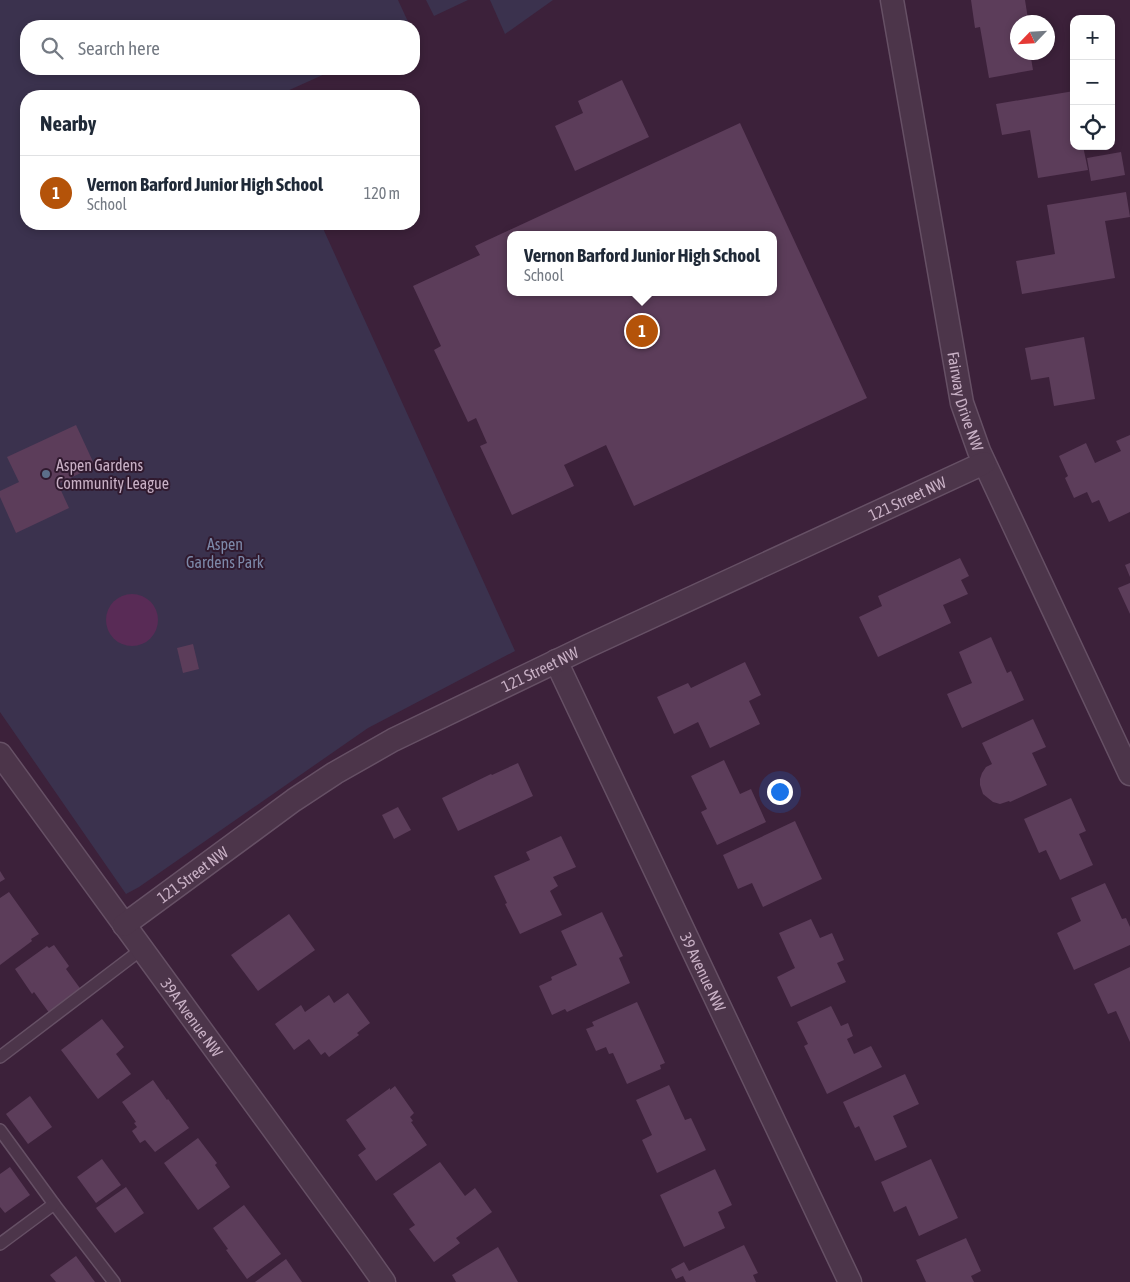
<!DOCTYPE html>
<meta charset="utf-8">
<style>
body{margin:0;font-family:"Asap Condensed",sans-serif;background:#f6f6f7;color:#1f2937}
.controls{position:absolute;right:15px;top:15px;display:grid;overflow:hidden;border-radius:10px;box-shadow:0 2px 8px #0003}
.controls button{width:45px;height:45px;display:grid;place-items:center;padding:0;border:0;border-bottom:1px solid #e0e1e3;background:#fff;color:#1f2937;font:25px sans-serif}
.compass{position:absolute;left:1010px;top:15px;width:45px;height:45px;border-radius:50%;background:#fff;box-shadow:0 2px 8px #0003;rotate:245deg}
.you{position:absolute;left:779px;top:791px;width:18px;height:18px;margin:-12px;border:4px solid #fff;border-radius:50%;background:#1a73e8;box-shadow:0 0 0 8px #1a73e833}
.badge{display:grid;place-items:center;width:32px;height:32px;border-radius:50%;background:#b45309;color:#fff;font-size:16px;font-weight:700}
.pin{position:absolute;translate:-50% -50%;border:2px solid #fff;box-shadow:0 1px 5px #0006}
.popup{position:absolute;left:507px;top:231px;width:270px;height:65px;box-sizing:border-box;display:grid;place-content:center;border-radius:10px;background:#fff;filter:drop-shadow(0 1px 4px #0005);font-size:16px;white-space:nowrap;color:#747a83}
.popup b{font-size:19px;color:#1f2937}
.popup::after{content:'';position:absolute;left:50%;top:100%;margin-left:-10px;border:10px solid transparent;border-top-color:#fff}
.list{margin:0;padding:0;list-style:none}
h2{display:flex;justify-content:space-between;align-items:center;height:65px;margin:0;padding:0 20px;font-size:21px}
h2 small{font-size:16px;font-weight:400;color:#747a83}
.list li{display:grid;grid-template-columns:32px 1fr auto;gap:15px;align-items:center;box-sizing:border-box;height:75px;padding:0 20px;border-top:1px solid #e0e1e3}
.list b{display:block;font-size:19px;white-space:nowrap}
.list p{margin:0;font-size:16px;white-space:nowrap;color:#747a83}
.list em{font-size:16px;font-style:normal;color:#747a83}
.icon{flex:none;width:28px;height:28px;fill:none;stroke:currentColor;stroke-width:2;stroke-linecap:round;stroke-linejoin:round}
.map{position:relative;flex:none;width:1130px;height:1282px;overflow:hidden}
.search{position:absolute;background:#fff;box-shadow:0 2px 8px #0003;left:20px;top:20px;width:400px;height:55px;display:flex;align-items:center;gap:12px;box-sizing:border-box;padding:0 18px;border-radius:20px;color:#747a83;font-size:19px}
.panel{position:absolute;background:#fff;box-shadow:0 2px 8px #0003;left:20px;top:90px;width:400px;height:140px;border-radius:20px}
.map>svg:first-child{display:block}
.green{fill:#3b324e}
.water{fill:#592b56}
.building{fill:#5c3d5a;fill-rule:evenodd}
.lines{fill:none;stroke-linecap:round;stroke-linejoin:round}
.service-casing{stroke:#665065;stroke-width:14}
.minor-casing{stroke:#665065;stroke-width:25}
.service{stroke:#4c354a;stroke-width:11}
.minor{stroke:#4c354a;stroke-width:22}
.service-dot{fill:#5c6f8a;stroke:#301a2f;stroke-width:2}
.labels{text-anchor:middle;dominant-baseline:central;stroke-width:4;stroke-linejoin:round;paint-order:stroke}
.street-label{font-size:16px;fill:#c8b0c5;stroke:#301a2f}
.poi-label{font-size:16px;fill:#c8b0c5;stroke:#301a2f;text-anchor:start}
.park-label{font-size:16px;fill:#7d89a9;stroke:#301a2f}
</style>
<div class="map">
<svg width="1130" height="1282" viewBox="0 0 1130 1282">
<rect width="100%" height="100%" fill="#3c213a"/>
<g class="green">
<polygon points="0,0 398,0 410,26 26,26 26,69 336,69 276,96 26,96 26,224 321,224 515,651 368,728 139,887 126,894 0,712"/>
<polygon points="426,0 468,0 434,16"/>
<polygon points="490,0 553,0 505,34"/>
</g>
<circle class="water" cx="132" cy="620" r="26"/>
<g class="building">
<polygon points="971,0 1025,0 1028,19 1024,19 1025,22 1018,22 1018,52 1030,52 1033,70 989,78 980,27 975,28"/>
<polygon points="622,80 649,137 575,171 555,126 583,113 578,101"/>
<polygon points="1074,91 1074,146 1083,146 1088,170 1038,178 1030,130 1002,135 996,104"/>
<path d="M740,123l127,275 -233,108 -28,-61 -42,20 10,21 -62,29 -32,-69 7,-3 -11,-25 -8,4 -34,-72 7,-4 -28,-60 67,-31 -5,-9zM511,235h262v57h-262z"/>
<polygon points="1121,152 1125,175 1091,181 1087,158"/>
<polygon points="1126,192 1130,217 1105,221 1115,278 1022,294 1016,261 1055,254 1047,205"/>
<polygon points="1084,337 1095,399 1054,406 1049,377 1031,380 1025,348"/>
<polygon points="76,425 95,466 58,484 69,508 16,533 0,497 0,491 19,482 7,457"/>
<polygon points="1130,435 1130,512 1109,522 1099,500 1092,503 1087,492 1074,498 1065,478 1068,476 1059,456 1086,443 1095,463 1121,451 1116,441"/>
<polygon points="960,558 969,576 961,580 968,594 943,605 951,623 878,657 859,617 882,606 878,596"/>
<polygon points="1130,563 1130,577 1125,565"/>
<polygon points="1130,583 1130,614 1118,588"/>
<polygon points="991,637 1007,673 1011,671 1024,700 962,728 947,694 972,683 959,652"/>
<polygon points="193,644 199,669 183,673 177,648"/>
<polygon points="745,662 761,695 749,701 760,724 710,748 698,722 674,734 657,697 688,683 691,688"/>
<polygon points="1033,719 1046,747 1032,753 1047,785 1010,802 1009,801 1000,804 993,802 983,794 980,785 980,779 982,773 986,767 992,764 982,743"/>
<polygon points="724,760 740,794 751,789 766,822 717,845 701,812 707,809 691,776"/>
<polygon points="518,763 533,796 458,831 442,798 491,774 492,775"/>
<polygon points="1071,798 1086,831 1079,834 1093,865 1060,880 1046,850 1039,853 1024,819"/>
<polygon points="398,807 411,830 394,839 382,815"/>
<polygon points="795,821 822,879 763,907 752,883 738,889 723,855"/>
<polygon points="561,836 576,867 553,877 558,886 550,891 562,915 520,934 505,904 507,903 494,876 530,860 526,852"/>
<polygon points="0,871 5,879 0,882"/>
<polygon points="1105,883 1122,919 1126,918 1130,927 1130,945 1074,970 1057,933 1081,921 1071,898"/>
<polygon points="9,892 39,934 31,939 32,941 0,965 0,898"/>
<polygon points="602,912 623,956 619,958 630,983 567,1012 565,1009 552,1015 539,986 552,980 551,977 577,965 561,931"/>
<polygon points="289,914 315,950 258,991 231,955"/>
<polygon points="811,919 820,938 832,933 844,960 837,963 846,982 791,1007 777,977 795,968 779,933"/>
<polygon points="54,945 69,966 66,969 82,991 50,1014 34,992 32,994 15,969 47,946 49,948"/>
<polygon points="1130,967 1130,1042 1116,1011 1108,1014 1094,984"/>
<polygon points="348,993 370,1023 357,1033 359,1035 329,1057 325,1052 321,1055 309,1039 294,1050 275,1024 301,1005 305,1012 329,995 334,1003"/>
<polygon points="637,1002 665,1063 660,1065 661,1069 627,1084 613,1053 609,1054 606,1047 596,1051 586,1029 594,1026 592,1022"/>
<polygon points="831,1006 841,1026 848,1023 853,1036 847,1039 854,1054 871,1046 882,1067 827,1094 804,1046 808,1044 797,1022"/>
<polygon points="102,1019 124,1047 116,1054 131,1074 98,1099 61,1050"/>
<polygon points="905,1074 919,1104 893,1116 907,1147 875,1161 859,1126 855,1128 843,1102"/>
<polygon points="153,1080 167,1100 168,1099 189,1128 155,1152 145,1140 140,1143 132,1131 137,1127 134,1123 136,1122 122,1102"/>
<polygon points="669,1085 685,1120 691,1118 706,1150 657,1173 642,1140 652,1135 636,1100"/>
<polygon points="395,1086 414,1113 410,1117 413,1121 411,1122 427,1145 376,1181 358,1155 366,1149 346,1120 390,1088 390,1090"/>
<polygon points="30,1096 52,1127 28,1144 6,1114"/>
<polygon points="198,1138 217,1163 215,1165 230,1187 198,1210 164,1163"/>
<polygon points="102,1159 121,1185 96,1203 77,1177"/>
<polygon points="931,1159 958,1218 919,1236 906,1206 894,1212 881,1182"/>
<polygon points="440,1162 465,1196 475,1188 492,1212 456,1238 460,1243 434,1262 409,1229 415,1225 393,1194"/>
<polygon points="10,1167 30,1195 5,1213 0,1207 0,1174"/>
<polygon points="715,1169 732,1205 718,1212 725,1228 684,1247 660,1195"/>
<polygon points="126,1187 144,1213 115,1233 96,1208"/>
<polygon points="244,1205 281,1254 247,1279 226,1250 228,1249 213,1228"/>
<polygon points="966,1238 981,1271 971,1276 974,1282 926,1282 916,1260"/>
<polygon points="744,1245 758,1273 753,1275 756,1282 686,1282 683,1276 676,1279 671,1269 684,1262 689,1271"/>
<polygon points="498,1247 518,1282 456,1282 452,1275"/>
<polygon points="76,1256 95,1282 56,1282 50,1275"/>
<polygon points="286,1259 302,1282 255,1282"/>
</g>
<g class="lines">
<defs>
<g id="service">
<polyline points="0,1057 142,949"/>
<polyline points="0,1130 54,1204 114,1282"/>
<polyline points="0,1244 54,1204"/>
</g>
<g id="minor">
<path id="s1" d="M892,0l70,403 17,48 151,323"/>
<path id="s2" d="M556,661l294,621"/>
<path id="s3" d="M0,754l360,494 24,34"/>
<path id="s4" d="M124,925l170,-125 41,-27 58,-33 195,-94 396,-183"/>
</g>
</defs>
<use href="#service" class="service-casing"/>
<use href="#minor" class="minor-casing"/>
<use href="#service" class="service"/>
<use href="#minor" class="minor"/>
</g>
<circle class="service-dot" cx="46" cy="474" r="5"/>
<g class="labels">
<g class="street-label">
<text stroke="none"><textPath href="#s1" startOffset="408">Fairway Drive NW</textPath></text>
<text stroke="none"><textPath href="#s4" startOffset="895">121 Street NW</textPath></text>
<text stroke="none"><textPath href="#s4" startOffset="490">121 Street NW</textPath></text>
<text stroke="none"><textPath href="#s4" startOffset="85">121 Street NW</textPath></text>
<text stroke="none"><textPath href="#s2" startOffset="344">39 Avenue NW</textPath></text>
<text stroke="none"><textPath href="#s3" startOffset="326">39A Avenue NW</textPath></text>
</g>
<g class="poi-label">
<text x="56" y="465">Aspen Gardens<tspan x="56" dy="18">Community League</tspan></text>
</g>
<g class="park-label">
<text x="225" y="544">Aspen<tspan x="225" dy="18">Gardens Park</tspan></text>
</g>
</g>
</svg>
<div class="controls">
<button>+</button>
<button>−</button>
<button><svg class="icon" aria-label="locate" viewBox="0 0 24 24"><circle cx="12" cy="12" r="6"/><path d="M12 2v4M12 18v4M2 12h4M18 12h4"/></svg></button>
</div>
<svg class="compass" viewBox="-18 -18 36 36"><path d="M0-13l5 13h-10z" fill="#e53935"/><path d="M0 13l5-13h-10z" fill="#747a83"/></svg>
<div class="you"></div>
<div class="pin badge" style="left:642px;top:331px">1</div>
<div class="popup"><b>Vernon Barford Junior High School</b>School</div>
<div class="search"><svg class="icon" aria-label="search" viewBox="0 0 24 24"><circle cx="10" cy="10" r="6"/><path d="M15 15l6 6"/></svg>Search here</div>
<section class="panel">
<h2>Nearby<small></small></h2>
<ul class="list">
<li><span class="badge">1</span><div><b>Vernon Barford Junior High School</b><p>School</p></div><em>120 m</em></li>
</ul>
</section>
</div>
